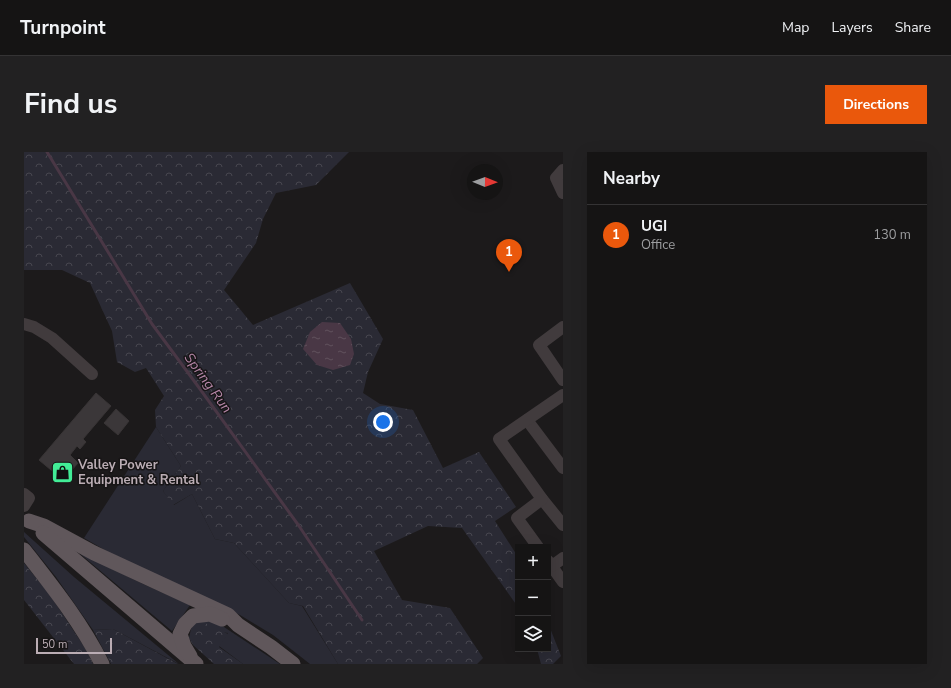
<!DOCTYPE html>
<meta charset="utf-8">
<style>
body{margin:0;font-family:"Nunito Sans",sans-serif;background:#222122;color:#f1f3f6}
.controls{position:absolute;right:12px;bottom:12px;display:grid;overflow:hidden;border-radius:0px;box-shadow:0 4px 16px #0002}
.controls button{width:36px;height:36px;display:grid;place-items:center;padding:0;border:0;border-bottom:1px solid #343334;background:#151414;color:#f1f3f6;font:20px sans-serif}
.compass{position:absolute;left:443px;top:12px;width:36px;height:36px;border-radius:50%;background:#151414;box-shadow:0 4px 16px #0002;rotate:91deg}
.scale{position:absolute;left:12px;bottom:10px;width:76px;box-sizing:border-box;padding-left:4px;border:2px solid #bbadb4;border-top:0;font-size:11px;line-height:14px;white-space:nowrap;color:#bbadb4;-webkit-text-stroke:3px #171516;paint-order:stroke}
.you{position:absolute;left:359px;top:270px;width:14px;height:14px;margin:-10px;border:3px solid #fff;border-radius:50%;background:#1a73e8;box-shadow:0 0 0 6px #1a73e833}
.badge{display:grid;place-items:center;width:26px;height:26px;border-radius:50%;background:#ea580c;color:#fff;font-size:13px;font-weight:700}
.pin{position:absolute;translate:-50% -33px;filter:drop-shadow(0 1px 2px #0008)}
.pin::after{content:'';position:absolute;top:21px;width:14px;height:12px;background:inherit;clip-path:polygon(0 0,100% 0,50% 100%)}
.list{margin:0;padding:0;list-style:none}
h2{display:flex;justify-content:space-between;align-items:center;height:52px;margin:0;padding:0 16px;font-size:17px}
h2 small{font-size:13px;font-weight:400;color:#9d9ea0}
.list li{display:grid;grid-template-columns:26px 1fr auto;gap:12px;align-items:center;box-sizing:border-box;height:60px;padding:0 16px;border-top:1px solid #343334}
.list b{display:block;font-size:15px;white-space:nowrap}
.list p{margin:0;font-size:13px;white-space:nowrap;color:#9d9ea0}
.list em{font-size:13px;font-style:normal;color:#9d9ea0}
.icon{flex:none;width:22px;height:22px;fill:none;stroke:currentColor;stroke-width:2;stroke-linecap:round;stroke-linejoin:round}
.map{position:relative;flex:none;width:539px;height:512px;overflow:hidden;border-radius:0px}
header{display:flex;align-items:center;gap:24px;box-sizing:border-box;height:56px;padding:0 20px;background:#151414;border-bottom:1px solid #343334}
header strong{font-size:19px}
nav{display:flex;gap:22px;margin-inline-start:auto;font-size:14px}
.intro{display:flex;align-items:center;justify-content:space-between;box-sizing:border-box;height:96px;padding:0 24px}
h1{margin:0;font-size:28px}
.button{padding:10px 18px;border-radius:0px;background:#ea580c;color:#fff;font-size:14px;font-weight:700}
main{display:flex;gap:24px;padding:0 24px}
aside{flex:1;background:#151414;border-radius:0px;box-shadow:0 4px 16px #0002}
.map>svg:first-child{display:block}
.grass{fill:#2a2a34}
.forest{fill:url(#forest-crowns)}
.water{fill:url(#water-ripples)}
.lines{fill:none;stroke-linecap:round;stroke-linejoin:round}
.stream{stroke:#493745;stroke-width:3}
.building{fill:#3b3739;stroke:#383435}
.minor{stroke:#413b3d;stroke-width:12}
.major{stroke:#60575b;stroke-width:15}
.labels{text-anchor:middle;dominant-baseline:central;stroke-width:3;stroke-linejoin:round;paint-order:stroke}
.poi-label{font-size:13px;font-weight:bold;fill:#bbadb4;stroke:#171516;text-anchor:start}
.water-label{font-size:14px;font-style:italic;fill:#b586a7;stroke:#171516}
</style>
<header>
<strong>Turnpoint</strong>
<nav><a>Map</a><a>Layers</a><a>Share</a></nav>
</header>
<div class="intro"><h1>Find us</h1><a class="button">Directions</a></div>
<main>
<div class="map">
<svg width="539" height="512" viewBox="0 0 539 512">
<defs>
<pattern id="forest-crowns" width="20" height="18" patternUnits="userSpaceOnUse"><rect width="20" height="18" fill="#2a2a34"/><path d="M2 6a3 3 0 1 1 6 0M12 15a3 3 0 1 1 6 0" fill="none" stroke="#47464f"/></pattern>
<pattern id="water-ripples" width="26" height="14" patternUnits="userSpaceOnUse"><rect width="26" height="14" fill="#493745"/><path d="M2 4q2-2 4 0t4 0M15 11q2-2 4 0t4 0" fill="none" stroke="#61515d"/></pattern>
</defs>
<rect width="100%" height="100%" fill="#1c1a1b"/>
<g class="grass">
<polygon points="132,275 157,314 139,339 150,353 168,342 191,387 210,391 265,451 278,454 314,512 286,512 249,483 216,463 179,444 100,409 60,386"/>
<polygon points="0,380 50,425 155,512 89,477 69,478 32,425 0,385"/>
<polygon points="48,395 74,410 117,431 166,453 148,479"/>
<polygon points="180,468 194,471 256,512 219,512 195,494 204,481 167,477 169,472"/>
</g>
<g class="forest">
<polygon points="0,0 325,0 292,33 252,41 239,67 232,91 200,138 229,173 326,131 359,187 344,220 339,241 356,252 389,258 419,316 455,300 492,355 471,369 494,405 494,455 438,376 404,374 350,399 378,448 426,456 459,506 453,512 314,512 279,454 265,451 210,391 191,387 168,342 149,353 139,339 157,314 132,275 131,258 140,244 122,216 111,220 93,210 88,179 66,131 38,118 0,118"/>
<polygon points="0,411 26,443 63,499 69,512 50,512 0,448"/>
<polygon points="181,471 204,482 195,495 219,512 190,512 169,493 165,486 167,477"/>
<polygon points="524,471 537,504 529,512 517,512 513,497 524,497"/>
<polygon points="89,477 154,512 87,512 69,478"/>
</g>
<polygon class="water" points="298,170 316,171 327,187 330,202 326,213 309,218 293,213 279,197 286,180"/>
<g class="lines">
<polyline class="stream" points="23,0 128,172 176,237 275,374 338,468"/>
</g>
<g class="building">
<polygon points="72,241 87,254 59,287 62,290 56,297 53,294 46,303 54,311 39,328 15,308"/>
<polygon points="92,257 105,269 94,283 80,271"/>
</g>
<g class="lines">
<g class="minor">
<polyline points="539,18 532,26 539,41"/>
<polyline points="0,172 10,175 28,186 68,222"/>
<polyline points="539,175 515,193 539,228"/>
<polyline points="503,268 539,316"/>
<polyline points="0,342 5,346 0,354"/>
<polyline points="518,347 539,373"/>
<polyline points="514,395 493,366 518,347 475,287 539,243"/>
<polyline points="524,409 539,430"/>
<polyline points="528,414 539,406"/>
</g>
<g class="major">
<polyline points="5,369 20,374 70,401 204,463 214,473 247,495 269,512"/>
<polyline points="19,381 172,512"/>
<path d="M0,398c28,36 57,72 78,114"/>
<polyline points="166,504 160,494 156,482 161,472 169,464 186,462 198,467"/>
</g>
</g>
<defs>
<symbol id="shop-square" viewBox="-11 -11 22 22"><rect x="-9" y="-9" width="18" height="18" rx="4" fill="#42ed97" stroke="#171516"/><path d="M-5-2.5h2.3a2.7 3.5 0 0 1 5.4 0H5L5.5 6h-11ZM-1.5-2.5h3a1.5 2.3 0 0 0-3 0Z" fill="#111"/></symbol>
</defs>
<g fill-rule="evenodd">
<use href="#shop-square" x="26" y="308" width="25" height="25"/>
</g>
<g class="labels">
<g class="poi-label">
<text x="54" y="313">Valley Power<tspan x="54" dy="15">Equipment &amp; Rental</tspan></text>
</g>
<g class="water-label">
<text transform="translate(184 231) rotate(54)">Spring Run</text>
</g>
</g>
</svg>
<div class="controls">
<button>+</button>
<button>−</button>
<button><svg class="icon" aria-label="layers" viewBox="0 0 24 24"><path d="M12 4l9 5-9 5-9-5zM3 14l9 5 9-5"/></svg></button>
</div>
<svg class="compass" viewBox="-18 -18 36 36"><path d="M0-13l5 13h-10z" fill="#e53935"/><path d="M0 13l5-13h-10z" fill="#9d9ea0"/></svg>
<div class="scale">50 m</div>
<div class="you"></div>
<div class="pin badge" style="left:485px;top:120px">1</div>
</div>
<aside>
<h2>Nearby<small></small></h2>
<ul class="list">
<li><span class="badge">1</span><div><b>UGI</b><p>Office</p></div><em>130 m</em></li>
</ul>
</aside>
</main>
